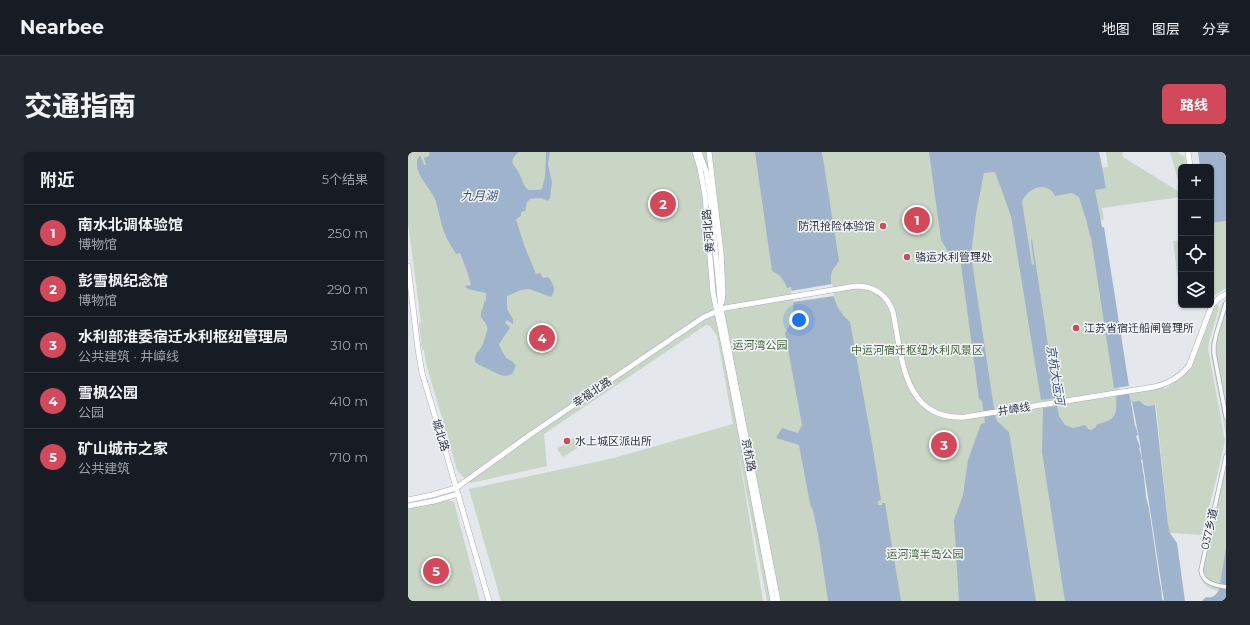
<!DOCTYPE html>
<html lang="zh">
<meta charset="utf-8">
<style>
body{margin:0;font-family:Montserrat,"Noto Sans SC",sans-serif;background:#242831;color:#f1f3f6}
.controls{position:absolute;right:12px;top:12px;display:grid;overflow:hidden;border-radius:6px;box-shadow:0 1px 3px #0004}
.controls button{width:36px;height:36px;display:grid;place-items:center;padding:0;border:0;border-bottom:1px solid #363941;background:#171b24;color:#f1f3f6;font:20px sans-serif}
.you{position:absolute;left:391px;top:168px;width:14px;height:14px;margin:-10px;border:3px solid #fff;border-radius:50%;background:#1a73e8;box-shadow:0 0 0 6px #1a73e833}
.badge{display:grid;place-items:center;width:26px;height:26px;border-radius:50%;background:#d1495b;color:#fff;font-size:13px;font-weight:700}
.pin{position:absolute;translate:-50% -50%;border:2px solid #fff;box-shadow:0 1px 4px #0006}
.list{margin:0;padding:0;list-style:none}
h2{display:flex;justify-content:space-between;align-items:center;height:52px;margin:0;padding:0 16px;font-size:17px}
h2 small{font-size:13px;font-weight:400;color:#9ea1a6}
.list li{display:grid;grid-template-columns:26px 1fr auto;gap:12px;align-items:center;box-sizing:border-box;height:56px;padding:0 16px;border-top:1px solid #363941}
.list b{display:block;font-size:15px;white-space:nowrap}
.list p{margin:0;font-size:13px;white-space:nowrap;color:#9ea1a6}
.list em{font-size:13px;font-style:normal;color:#9ea1a6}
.icon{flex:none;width:22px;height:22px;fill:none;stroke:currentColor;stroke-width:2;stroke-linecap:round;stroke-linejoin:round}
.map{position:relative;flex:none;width:818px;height:449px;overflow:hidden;border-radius:6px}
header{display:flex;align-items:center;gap:24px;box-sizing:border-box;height:56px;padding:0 20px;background:#171b24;border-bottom:1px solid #363941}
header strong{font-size:19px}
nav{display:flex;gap:22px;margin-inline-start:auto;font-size:14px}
.intro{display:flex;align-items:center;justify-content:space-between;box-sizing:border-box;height:96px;padding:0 24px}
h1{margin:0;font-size:28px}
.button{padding:10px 18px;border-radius:6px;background:#d1495b;color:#fff;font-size:14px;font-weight:700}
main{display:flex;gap:24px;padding:0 24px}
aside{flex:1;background:#171b24;border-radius:6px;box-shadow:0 1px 3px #0004}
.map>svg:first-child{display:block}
.green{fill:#c9d6c5}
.water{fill:#9fb4cc}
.pier{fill:#e4e7ec}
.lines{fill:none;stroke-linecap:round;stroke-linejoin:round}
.street-casing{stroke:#a9aeb7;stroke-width:5}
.secondary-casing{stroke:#a9aeb7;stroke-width:6}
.street{stroke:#f7f8fa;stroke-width:3.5}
.secondary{stroke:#fff;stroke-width:5}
.poi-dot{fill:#d1495b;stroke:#f4f6f9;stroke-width:1.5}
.labels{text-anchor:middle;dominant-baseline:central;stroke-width:3;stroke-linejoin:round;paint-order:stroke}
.poi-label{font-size:11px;fill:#2b3445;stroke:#f4f6f9;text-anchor:start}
.street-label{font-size:11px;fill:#2b3445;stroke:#f4f6f9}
.park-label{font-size:11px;fill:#3f6138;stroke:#f4f6f9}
.water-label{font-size:12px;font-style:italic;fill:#34527a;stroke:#f4f6f9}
</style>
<header>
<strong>Nearbee</strong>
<nav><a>地图</a><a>图层</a><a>分享</a></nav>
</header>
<div class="intro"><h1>交通指南</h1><a class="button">路线</a></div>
<main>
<aside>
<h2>附近<small>5个结果</small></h2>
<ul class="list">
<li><span class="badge">1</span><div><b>南水北调体验馆</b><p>博物馆</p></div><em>250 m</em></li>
<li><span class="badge">2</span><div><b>彭雪枫纪念馆</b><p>博物馆</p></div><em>290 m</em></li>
<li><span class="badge">3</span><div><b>水利部淮委宿迁水利枢纽管理局</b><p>公共建筑 · 井嶂线</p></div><em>310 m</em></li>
<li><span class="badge">4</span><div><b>雪枫公园</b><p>公园</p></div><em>410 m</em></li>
<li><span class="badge">5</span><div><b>矿山城市之家</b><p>公共建筑</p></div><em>710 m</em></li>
</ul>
</aside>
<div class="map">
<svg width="818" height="449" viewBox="0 0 818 449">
<rect width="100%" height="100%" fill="#e4e7ec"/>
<g class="green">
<polygon points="0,0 691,0 695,16 700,15 698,0 714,0 715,5 773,41 773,45 694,56 696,68 686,69 743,449 359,449 330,297 355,449 93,449 61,337 206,306 325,272 309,184 302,174 298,173 136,282 139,314 63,331 53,323 49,318 18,211 16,198 14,198 11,172 13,170 0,71"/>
<polygon points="762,0 769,0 777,5 778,15 773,15 773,38"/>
<polygon points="818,69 818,136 803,145 803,70 804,71"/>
<polygon points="773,88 773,136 771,136 765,89"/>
<polygon points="818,148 818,283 803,203 803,192 813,154 815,150"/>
<path d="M808,153h2l1,3 -10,34 -1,7 17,92 -9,39 -10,38 -5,17 -31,-2 -2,-9 -12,-119c-9,1 -16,-2 -25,-3l-2,-9 35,-6 1,2c28,-18 31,-32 41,-61 3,-8 5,-17 10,-23z"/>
<polygon points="165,286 171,295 155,305 149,297"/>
<path d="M818,295v154l-1,-9c-23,-3 -27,-12 -24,-34z"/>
<polygon points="40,348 46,350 72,449 0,449 0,356"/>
</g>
<g class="water">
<path d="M21,0h90c-12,11 -5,11 0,21 4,8 3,10 9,17h11l3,-1 3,-13 1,-24h4l-2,12 4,18 -2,16 -2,3 -7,-3 -11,1 -3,3 -2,9 -4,1v4l-5,3 8,26 12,29 4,-1 3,5 5,-1c5,6 9,13 3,20l-22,-8 -8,1 -14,6v13l6,10v5l-6,-4 -2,3 5,4c-3,7 -8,11 -11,18l7,13 6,3 4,5 -4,8c-9,4 -14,0 -22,-4 -5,-3 -10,-4 -15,-8 -1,-9 3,-9 7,-16 1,-2 5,-14 5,-15 2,-6 -4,-10 -6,-14 -1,-6 3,-9 3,-15l2,-2v-7l-18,-4 -3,-3 6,-1 -5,-17 -6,-15 -4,1c-4,-7 -9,-14 -12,-22 -4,-11 -5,-22 -9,-33 -5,-12 -26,-30 -15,-44l4,10h2l-2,-7 5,-2z"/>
<path d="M347,0h67l17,109c-2,4 -6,7 -7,11 -4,8 3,34 9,40 2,4 6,7 9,10l22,121 9,57 -3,1v4h4v-2h3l16,98h-73l-10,-67 -5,-23 -3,-7 -11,-59 -23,-7 6,-10 16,5 4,-8 -17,-92c11,-14 9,-29 6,-46l-4,1c-3,-9 -7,-13 -15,-17z"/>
<path d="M521,0h170l7,36 -11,2 7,37h2l25,159 -15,2 -23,-151 -1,-1 -3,-13 -8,-26 -7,-4 -17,3c-7,-16 -28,-9 -33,6l10,63 2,-1 -3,-24 1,-1 24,159 -15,2 -30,-184 -16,-44 -11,1 -8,41 -5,41 24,160 2,6 12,11 27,169h-77l-5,-81 9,-25 5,-35 13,-36 4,-1 -3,-22 -3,-2 -19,-142 -3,-1 -8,1 -3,-9 -5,-8z"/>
<polygon points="790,0 818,0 818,69 804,71 803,70 803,15 792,15"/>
<path d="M721,241l2,9 9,-1c4,6 9,5 15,4l13,119 2,9 7,10 8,58h-120l-23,-149 1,-44 14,-2 2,10 6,9 8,3 12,-3 3,4 3,1 4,-2 2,-4c20,-4 20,-10 19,-29z"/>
<path d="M818,396v53h-24l4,-4c7,1 9,-1 13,-7z"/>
</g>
<g class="pier">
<polygon points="424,132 426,144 385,150 383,139"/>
<polygon points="723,250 724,250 731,286 756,449 754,447 753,435 752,431 741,357 738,345 736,324 735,321 734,311 733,311 733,308 734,307 732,299 731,296 732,295 728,284 730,283 728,275 727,274"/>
</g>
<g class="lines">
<defs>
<g id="street">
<polyline points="818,151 808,183 806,193 806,201 818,265"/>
<path d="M818,304l-25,114c1,13 14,15 25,17"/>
</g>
<g id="secondary">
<polyline points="287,0 292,16 297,44 305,141 320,213 365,449"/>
<polyline points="291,0 298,19 302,43 313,157 370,449"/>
<polyline points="301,0 313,100 315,140 314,150"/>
<polyline points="780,0 782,15"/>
<polyline points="0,114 10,197 14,221 36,294 81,449"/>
<path d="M0,348l24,-5 24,-7 75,-54 155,-105 18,-12 21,-9 131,-22c18,0 31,9 37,26 9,45 10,109 72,105l189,-30c14,-3 26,-10 35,-21l23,-61 7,-7 7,-4"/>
<polyline points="0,354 26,349 50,342"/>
</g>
</defs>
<use href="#street" class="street-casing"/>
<use href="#secondary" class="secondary-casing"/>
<use href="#street" class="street"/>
<use href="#secondary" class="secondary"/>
</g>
<g class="poi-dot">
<circle cx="475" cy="74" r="4"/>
<circle cx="499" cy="105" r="4"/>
<circle cx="668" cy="176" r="4"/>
<circle cx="159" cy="289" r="4"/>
</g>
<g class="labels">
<g class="poi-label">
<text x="467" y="74" text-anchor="end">防汛抢险体验馆</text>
<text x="507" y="105">骆运水利管理处</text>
<text x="676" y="176">江苏省宿迁船闸管理所</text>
<text x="167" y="289">水上城区派出所</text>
</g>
<g class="street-label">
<text transform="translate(300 79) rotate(-95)">黄河北路</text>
<text transform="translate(184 240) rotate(-34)">幸福北路</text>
<text transform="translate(606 257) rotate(-9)">井嶂线</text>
<text transform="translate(33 283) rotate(73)">城北路</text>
<text transform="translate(341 303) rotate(79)">京杭路</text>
<text transform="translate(801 377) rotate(-77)">037乡道</text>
</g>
<g class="park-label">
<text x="352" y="193">运河湾公园</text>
<text x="509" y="198">中运河宿迁枢纽水利风景区</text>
<text x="517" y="402">运河湾半岛公园</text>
</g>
<g class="water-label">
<text x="71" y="43">九月湖</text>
<text transform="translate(648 223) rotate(81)">京杭大运河</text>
</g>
</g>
</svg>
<div class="controls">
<button>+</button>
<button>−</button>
<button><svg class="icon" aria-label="locate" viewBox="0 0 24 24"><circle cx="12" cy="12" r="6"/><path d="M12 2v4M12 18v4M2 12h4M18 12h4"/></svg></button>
<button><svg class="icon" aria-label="layers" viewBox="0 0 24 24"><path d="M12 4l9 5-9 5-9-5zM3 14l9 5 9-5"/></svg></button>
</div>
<div class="you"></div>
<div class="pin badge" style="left:509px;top:68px">1</div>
<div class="pin badge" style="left:255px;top:52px">2</div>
<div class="pin badge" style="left:536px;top:293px">3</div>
<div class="pin badge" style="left:134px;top:186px">4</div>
<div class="pin badge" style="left:28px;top:419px">5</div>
</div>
</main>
